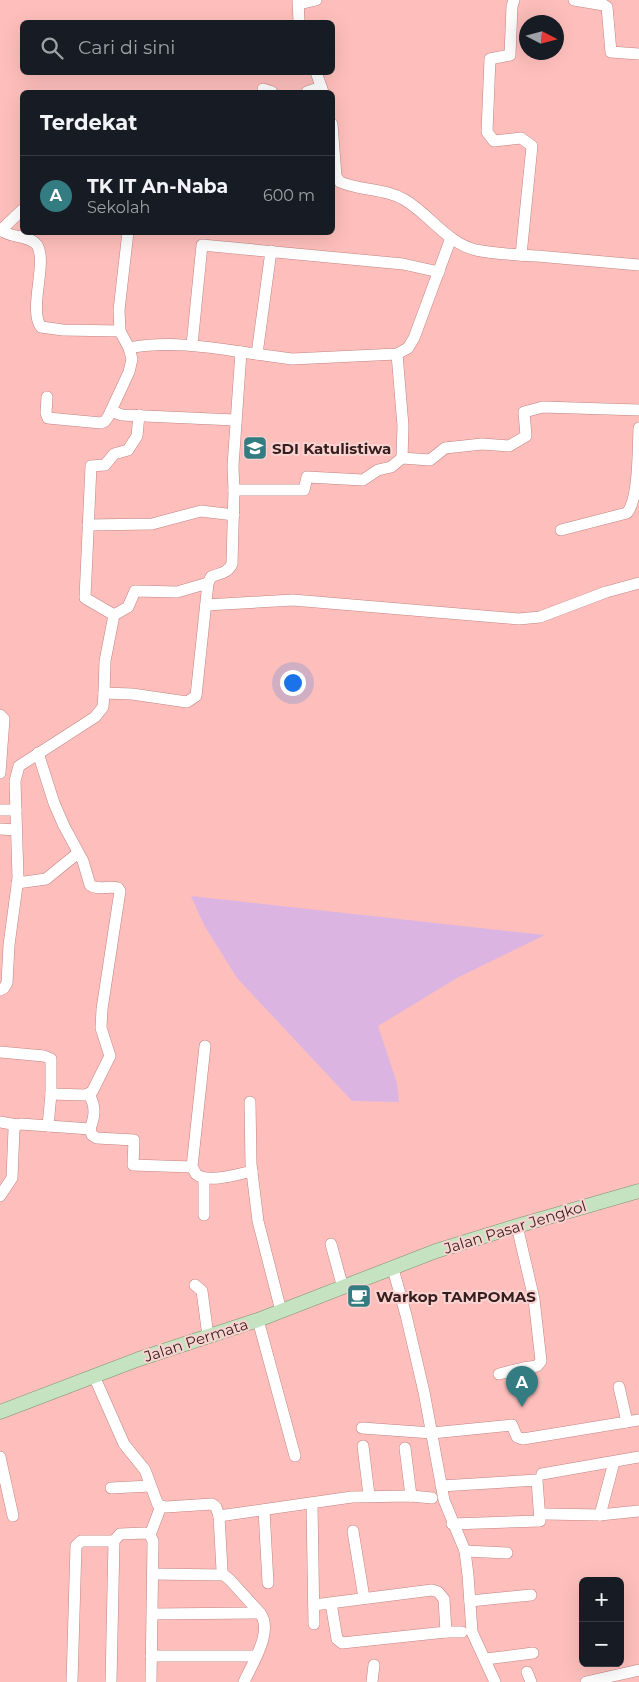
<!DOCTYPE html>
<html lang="id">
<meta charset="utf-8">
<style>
body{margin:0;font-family:Montserrat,sans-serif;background:#242831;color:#f1f3f6}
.controls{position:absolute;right:15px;bottom:15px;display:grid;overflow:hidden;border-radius:8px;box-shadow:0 5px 20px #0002}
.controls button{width:45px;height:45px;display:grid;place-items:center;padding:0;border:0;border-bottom:1px solid #363941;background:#171b24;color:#f1f3f6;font:25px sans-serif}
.compass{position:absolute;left:519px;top:15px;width:45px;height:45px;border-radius:50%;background:#171b24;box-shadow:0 5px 20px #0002;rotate:96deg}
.you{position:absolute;left:292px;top:682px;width:18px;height:18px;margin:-12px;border:4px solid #fff;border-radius:50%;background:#1a73e8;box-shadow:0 0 0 8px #1a73e833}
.badge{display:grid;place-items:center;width:32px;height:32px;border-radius:50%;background:#337c81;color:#fff;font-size:16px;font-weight:700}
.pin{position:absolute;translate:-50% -41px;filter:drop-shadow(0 1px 2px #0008)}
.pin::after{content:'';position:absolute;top:26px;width:18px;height:15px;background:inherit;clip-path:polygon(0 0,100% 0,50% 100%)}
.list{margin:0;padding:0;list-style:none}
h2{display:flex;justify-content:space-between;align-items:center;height:65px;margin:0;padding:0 20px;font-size:21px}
h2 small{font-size:16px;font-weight:400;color:#9ea1a6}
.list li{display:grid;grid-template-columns:32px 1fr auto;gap:15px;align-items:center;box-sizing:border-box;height:80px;padding:0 20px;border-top:1px solid #363941}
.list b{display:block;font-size:19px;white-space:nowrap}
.list p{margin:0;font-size:16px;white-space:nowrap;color:#9ea1a6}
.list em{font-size:16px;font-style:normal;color:#9ea1a6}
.icon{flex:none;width:28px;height:28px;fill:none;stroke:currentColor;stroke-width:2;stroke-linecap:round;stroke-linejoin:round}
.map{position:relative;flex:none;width:639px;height:1682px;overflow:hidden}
.search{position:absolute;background:#171b24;box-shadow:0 5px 20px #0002;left:20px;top:20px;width:315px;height:55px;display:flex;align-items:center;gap:12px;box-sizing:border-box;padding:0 18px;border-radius:8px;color:#9ea1a6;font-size:19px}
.panel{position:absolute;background:#171b24;box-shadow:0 5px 20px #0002;left:20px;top:90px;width:315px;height:145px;border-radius:8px}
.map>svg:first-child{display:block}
.green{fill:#dbb4e2}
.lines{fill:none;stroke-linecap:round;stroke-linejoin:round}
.minor-casing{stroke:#bf8482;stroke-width:12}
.major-casing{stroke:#7a926d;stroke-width:15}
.minor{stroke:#fff;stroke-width:11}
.major{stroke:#c5e3c1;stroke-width:14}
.labels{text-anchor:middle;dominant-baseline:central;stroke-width:4;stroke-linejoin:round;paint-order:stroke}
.poi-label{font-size:15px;font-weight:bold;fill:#351e1e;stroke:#fad3d1;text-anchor:start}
.street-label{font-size:15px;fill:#351e1e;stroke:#fad3d1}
</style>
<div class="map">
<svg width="639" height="1682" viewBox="0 0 639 1682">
<rect width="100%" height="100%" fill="#febfbc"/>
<polygon class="green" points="191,896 545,935 457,978 378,1026 397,1083 399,1102 352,1101 237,978 204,925"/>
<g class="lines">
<defs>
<g id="minor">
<polyline points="298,0 299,22"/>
<polyline points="514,0 512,6 510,55 490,59 487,132 494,141 521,138 532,146 521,255"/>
<polyline points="574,0 604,5 607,7 611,52 639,54"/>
<polyline points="299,4 316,0"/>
<polyline points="316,72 323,92"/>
<polyline points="263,89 272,92"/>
<polyline points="307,92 321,87"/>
<path d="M332,124l4,52 4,6c21,9 45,6 65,18 25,15 42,43 71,50 20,4 41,5 61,6 34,3 68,6 102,9"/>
<path d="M1,230c10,9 28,4 36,15 11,17 -9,64 4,82l22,3 57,1"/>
<polyline points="0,231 22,210"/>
<path d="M128,232l-9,78 1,21 9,17c38,-7 75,-2 112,4"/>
<polyline points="192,345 202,245 403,264 439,272"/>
<polyline points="257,354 271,251"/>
<polyline points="397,354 403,426 402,458"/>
<polyline points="47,397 46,413 48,418 101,423 105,421 108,417 129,372 132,359 129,348"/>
<polyline points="111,411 122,415 235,420"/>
<polyline points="234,490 304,490 307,477 363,480 378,470 391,467 402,458 430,460 445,448 482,444 509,446 526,436 524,412 543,407 639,410"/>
<polyline points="88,525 152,524 201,511 234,515"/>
<path d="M561,530l66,-17c12,-14 11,-64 12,-85"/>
<polyline points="206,605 293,600 519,619 540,617 606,592 639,583"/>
<polyline points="114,615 85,598 91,466 105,465 114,454 128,450 137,436 139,415"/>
<polyline points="114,615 128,607 135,591 177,592 208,583"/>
<polyline points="104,693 105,661 114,615"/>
<polyline points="0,715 4,719 0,773"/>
<path d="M38,753l16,50 10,23 19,35 7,24c8,6 19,0 28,3l2,3 -18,118 -1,19 9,28 -18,36 -7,3 -34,-1"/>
<polyline points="0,810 16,810"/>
<polyline points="0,829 16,830"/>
<polyline points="17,883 46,879 78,853"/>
<path d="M0,990l4,-2 3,-5 2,-38 9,-67 -3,-97 4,-15 76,-49 8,-10 1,-14 28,1 55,8 9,-6 12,-113 3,-6c8,-4 16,-3 21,-13l2,-74 -1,-24 8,-114 51,7 105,-5 11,-6 6,-10 37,-100"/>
<path d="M205,1046l-13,121c1,1 4,7 4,7 11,10 43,0 56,-3"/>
<polyline points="0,1052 44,1056 51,1059 51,1094 48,1126"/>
<path d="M89,1094c7,13 6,22 1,35l2,6 5,3 37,2 -1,25 59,2"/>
<polyline points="250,1102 251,1164 258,1221 281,1311"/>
<polyline points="0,1122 17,1125"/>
<polyline points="204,1179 204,1215"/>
<polyline points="0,1196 12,1178 14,1129 17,1125 21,1124 90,1129"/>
<polyline points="331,1244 343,1288"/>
<polyline points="393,1269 406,1315 424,1392 444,1500 465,1551 468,1575 472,1632 495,1682"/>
<polyline points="195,1285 202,1291 208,1336"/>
<polyline points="258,1320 295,1456"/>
<polyline points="499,1374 523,1368 537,1366 541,1361 534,1299 517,1226"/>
<polyline points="94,1376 124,1444 145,1470 158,1505 166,1507 212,1504 216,1507 219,1516 222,1570"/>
<polyline points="619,1387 627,1422"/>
<polyline points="362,1428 432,1433 512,1425 517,1437 523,1439 639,1420"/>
<polyline points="363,1446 369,1495"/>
<polyline points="405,1448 411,1496"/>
<polyline points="0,1457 13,1516"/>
<polyline points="542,1474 639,1457"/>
<polyline points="441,1486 537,1480 540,1521 452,1524"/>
<polyline points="111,1488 150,1486"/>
<polyline points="312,1504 314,1624"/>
<polyline points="264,1510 268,1583"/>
<polyline points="545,1514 600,1515 639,1511"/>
<polyline points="600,1515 614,1462"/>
<polyline points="219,1516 352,1497 411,1496 432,1498"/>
<polyline points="353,1531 364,1598"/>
<polyline points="150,1535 161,1506"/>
<polyline points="465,1551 507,1553"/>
<path d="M153,1574l71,1 6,5 30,33c14,18 -8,51 -16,69"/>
<polyline points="470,1601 531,1595"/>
<polyline points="314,1605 432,1590 438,1592 444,1599 446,1632 342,1643 337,1639 331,1603"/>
<polyline points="153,1614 260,1613"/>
<polyline points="446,1632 462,1632"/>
<polyline points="151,1656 256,1656"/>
<polyline points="486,1659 533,1653"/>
<polyline points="527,1672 531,1682"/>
<polyline points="72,1682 76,1546 81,1541 114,1541"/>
<polyline points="111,1682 114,1541 120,1534 145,1533 150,1535 153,1541 151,1682"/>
<polyline points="372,1682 374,1665"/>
<polyline points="586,1682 639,1670"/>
</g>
<polyline id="major" points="0,1412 139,1359 258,1320 436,1251 517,1226 639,1191"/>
</defs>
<use href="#minor" class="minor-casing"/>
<use href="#major" class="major-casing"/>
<use href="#minor" class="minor"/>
<use href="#major" class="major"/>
</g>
<defs>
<symbol id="school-square" viewBox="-11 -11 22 22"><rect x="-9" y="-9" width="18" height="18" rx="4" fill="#337c81" stroke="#fad3d1"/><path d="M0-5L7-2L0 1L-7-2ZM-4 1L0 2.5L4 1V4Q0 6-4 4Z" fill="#fff"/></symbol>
<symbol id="cafe-square" viewBox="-11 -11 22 22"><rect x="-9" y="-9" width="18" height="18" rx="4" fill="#337c81" stroke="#fad3d1"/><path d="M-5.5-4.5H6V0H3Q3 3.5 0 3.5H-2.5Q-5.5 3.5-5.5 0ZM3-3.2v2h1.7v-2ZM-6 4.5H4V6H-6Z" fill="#fff"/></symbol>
</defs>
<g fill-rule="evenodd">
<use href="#school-square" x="241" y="434" width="28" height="28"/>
<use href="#cafe-square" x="345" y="1282" width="28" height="28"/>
</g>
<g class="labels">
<g class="poi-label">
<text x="272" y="448">SDI Katulistiwa</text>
<text x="376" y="1296">Warkop TAMPOMAS</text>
</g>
<g class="street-label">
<text transform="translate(515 1227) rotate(-17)">Jalan Pasar Jengkol</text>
<text transform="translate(196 1340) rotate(-18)">Jalan Permata</text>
</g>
</g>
</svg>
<div class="controls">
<button>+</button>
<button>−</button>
</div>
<svg class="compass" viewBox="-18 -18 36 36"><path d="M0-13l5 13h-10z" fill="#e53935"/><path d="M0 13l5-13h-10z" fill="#9ea1a6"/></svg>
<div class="you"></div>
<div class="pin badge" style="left:522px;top:1407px">A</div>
<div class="search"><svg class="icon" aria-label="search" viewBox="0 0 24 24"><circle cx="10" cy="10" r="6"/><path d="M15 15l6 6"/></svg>Cari di sini</div>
<section class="panel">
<h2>Terdekat<small></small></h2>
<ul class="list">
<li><span class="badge">A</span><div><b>TK IT An-Naba</b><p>Sekolah</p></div><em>600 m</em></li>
</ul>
</section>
</div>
